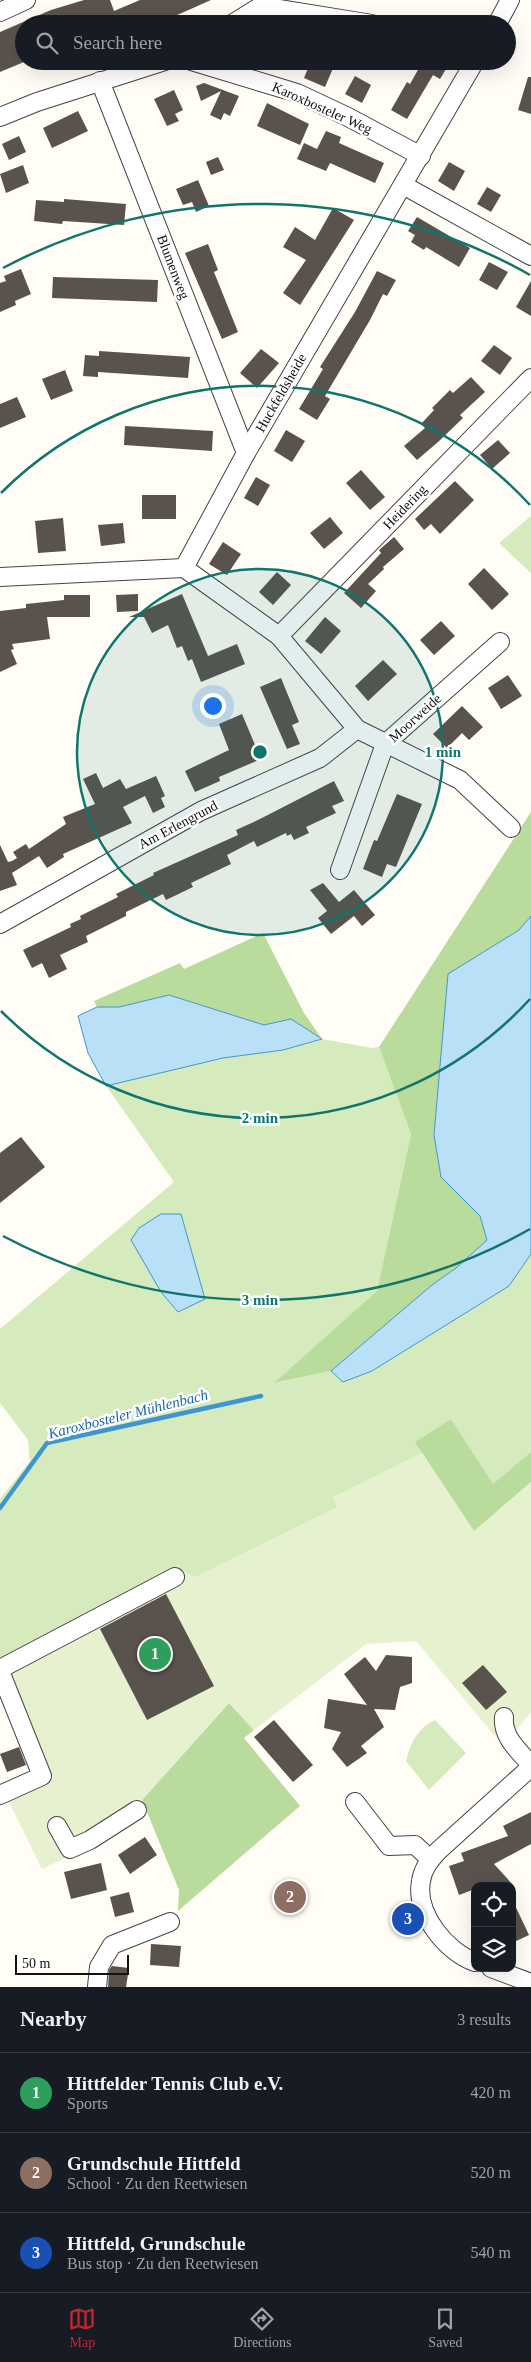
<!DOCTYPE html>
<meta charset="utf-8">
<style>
body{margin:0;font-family:Georgia,serif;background:#242831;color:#f1f3f6}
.controls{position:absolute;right:15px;bottom:15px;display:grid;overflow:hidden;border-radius:10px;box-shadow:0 5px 20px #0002}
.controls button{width:45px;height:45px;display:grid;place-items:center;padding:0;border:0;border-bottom:1px solid #363941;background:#171b24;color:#f1f3f6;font:25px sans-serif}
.scale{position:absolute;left:15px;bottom:12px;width:114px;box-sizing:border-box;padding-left:5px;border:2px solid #111;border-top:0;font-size:14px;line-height:18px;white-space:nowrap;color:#111;-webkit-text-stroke:4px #fff;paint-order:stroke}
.you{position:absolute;left:212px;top:705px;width:18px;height:18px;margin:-12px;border:4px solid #fff;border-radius:50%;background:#1a73e8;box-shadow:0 0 0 8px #1a73e833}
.badge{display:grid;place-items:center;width:32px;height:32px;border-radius:50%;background:#c4262e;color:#fff;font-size:16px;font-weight:700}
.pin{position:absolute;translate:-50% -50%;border:2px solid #fff;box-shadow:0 1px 5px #0006}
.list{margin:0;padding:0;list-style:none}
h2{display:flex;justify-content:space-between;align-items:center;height:65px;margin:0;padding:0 20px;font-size:21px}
h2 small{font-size:16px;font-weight:400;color:#9ea1a6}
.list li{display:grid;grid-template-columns:32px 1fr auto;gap:15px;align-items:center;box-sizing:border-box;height:80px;padding:0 20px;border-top:1px solid #363941}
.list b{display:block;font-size:19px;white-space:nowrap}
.list p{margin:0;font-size:16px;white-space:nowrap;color:#9ea1a6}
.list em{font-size:16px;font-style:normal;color:#9ea1a6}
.icon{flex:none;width:28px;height:28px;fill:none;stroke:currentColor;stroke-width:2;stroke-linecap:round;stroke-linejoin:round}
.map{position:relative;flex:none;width:531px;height:1987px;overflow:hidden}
.search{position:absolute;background:#171b24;box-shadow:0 5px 20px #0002;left:15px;right:15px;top:15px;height:55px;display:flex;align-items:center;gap:12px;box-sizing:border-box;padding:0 18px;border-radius:28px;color:#9ea1a6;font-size:19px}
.sheet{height:305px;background:#171b24}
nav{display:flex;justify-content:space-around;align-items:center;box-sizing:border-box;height:70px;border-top:1px solid #363941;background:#171b24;font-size:14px;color:#9ea1a6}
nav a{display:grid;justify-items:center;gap:2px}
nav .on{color:#c4262e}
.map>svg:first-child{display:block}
.green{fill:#d5ebbd}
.forest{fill:#b9dc9c}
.pitch{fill:#e6f2cf}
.water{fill:#b9e0f7;stroke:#3f96cf}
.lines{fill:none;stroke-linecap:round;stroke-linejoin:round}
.stream{stroke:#3f96cf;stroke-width:4.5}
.building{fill:#5a524d}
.minor-casing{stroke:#444;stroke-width:20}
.minor{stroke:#fff;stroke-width:18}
.ring{fill:none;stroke:#0f766e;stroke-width:2.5}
.labels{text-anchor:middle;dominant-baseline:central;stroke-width:5;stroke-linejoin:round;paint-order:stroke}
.street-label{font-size:14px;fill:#111;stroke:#fff}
.water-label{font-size:15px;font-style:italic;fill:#1768a6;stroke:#fff}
.centre{fill:#0f766e;stroke:#fff;stroke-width:2.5}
.ring-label{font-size:15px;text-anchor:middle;font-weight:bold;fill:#0f766e;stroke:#fff;stroke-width:5;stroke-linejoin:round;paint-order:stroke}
</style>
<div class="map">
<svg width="531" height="1987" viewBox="0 0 531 1987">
<rect width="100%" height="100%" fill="#fffdf5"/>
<g class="green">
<polygon points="531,516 531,573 499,543"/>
<polygon points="322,1039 372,1048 379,1047 411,1134 377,1291 276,1383 331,1371 343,1382 509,1286 531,1254 531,1452 493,1485 451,1419 416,1442 422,1453 334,1497 338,1507 195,1578 0,1662 0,1499 30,1461 28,1440 0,1403 0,1329 174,1182 106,1086 223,1058 283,1050"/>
<path d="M435,1720l31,33 -37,37 -23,-29c5,-19 11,-32 29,-41z"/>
</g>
<g class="forest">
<polygon points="531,812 531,916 519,930 448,974 434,1135 441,1177 480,1216 487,1240 456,1268 432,1285 331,1371 274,1383 377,1291 411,1134 379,1047"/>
<polygon points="263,933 304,1013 322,1039 291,1019 264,1025 170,995 119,1007 97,1007 94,1001 180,963 184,969"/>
<polygon points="451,1419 493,1484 531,1452 531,1482 474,1532 415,1442"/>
<polygon points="229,1703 254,1730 244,1738 300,1806 178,1911 179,1890 142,1800"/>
</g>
<polygon class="pitch" points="422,1453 474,1531 531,1482 531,1712 503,1746 416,1641 366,1644 254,1730 229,1703 142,1800 82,1838 88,1847 42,1869 5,1794 41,1777 0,1662 177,1568 195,1577 337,1507 333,1497"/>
<g class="water">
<polygon points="531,916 531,1254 509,1286 372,1371 343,1382 331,1371 432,1285 456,1268 487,1240 480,1216 441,1177 434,1135 448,974 519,930"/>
<polygon points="169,995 264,1025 291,1019 322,1039 283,1050 223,1058 106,1086 88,1053 78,1016 97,1007 119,1007"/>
<polygon points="161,1214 181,1214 205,1299 178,1312 161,1292 131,1240 139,1228"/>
</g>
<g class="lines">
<polyline class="stream" points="0,1508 47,1443 261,1396"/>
</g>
<g class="building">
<polygon points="84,0 110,0 114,11 140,0 211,0 157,24 24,24 24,62 0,72 0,32 51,10"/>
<polygon points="311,61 336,61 325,87 304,78"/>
<polygon points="423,61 434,61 446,69 440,79 433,75 407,119 391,110 407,82 410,84"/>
<polygon points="355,76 371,85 362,103 345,94"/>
<polygon points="528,77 531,77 531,114 518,110"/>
<polygon points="204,83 239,96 230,116 224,113 221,120 210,115 221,91 201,101 196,86"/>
<polygon points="174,90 183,110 175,114 179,121 167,126 154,99"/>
<polygon points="267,103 309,124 300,145 257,126"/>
<polygon points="78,111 88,131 52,148 43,128"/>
<polygon points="326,131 341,137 339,143 384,163 375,183 330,163 326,171 297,159 304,143 317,149"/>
<polygon points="19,136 26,152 9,160 2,144"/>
<polygon points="218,157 224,170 211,175 206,162"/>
<polygon points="449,162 465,171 454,191 438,181"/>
<polygon points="23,165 29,183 6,193 0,174"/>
<polygon points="198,180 209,206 196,212 192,202 183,205 176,189"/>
<polygon points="487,187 501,195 491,212 477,204"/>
<polygon points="64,199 126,204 124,225 63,221 62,224 34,221 36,200 64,202"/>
<polygon points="333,208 354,220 300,305 283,293 306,260 283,247 295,227 315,240"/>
<polygon points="417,217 470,248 459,267 426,247 424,250 411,242 415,235 408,231"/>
<polygon points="208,244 218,270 214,272 238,332 222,339 185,253"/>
<polygon points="489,262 508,272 497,290 479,280"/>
<polygon points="21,269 31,294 15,301 16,305 0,312 0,283 6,281 4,276"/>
<polygon points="377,271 396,280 387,296 383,294 370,320 325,396 330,399 317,420 299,409 323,369 320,367 355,312"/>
<polygon points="53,277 158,280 157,302 52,298"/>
<polygon points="531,281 531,316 516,307"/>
<polygon points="494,345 512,358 500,375 481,361"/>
<polygon points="261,349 279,363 257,388 240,373"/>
<polygon points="99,351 190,357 188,378 98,372 98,377 83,376 85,355 99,356"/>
<polygon points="65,370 73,391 51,400 42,379"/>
<polygon points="471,377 485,392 460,415 463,418 438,442 417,460 404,446 425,428 421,424 434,410 432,408 450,390 453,393"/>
<polygon points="17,397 26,417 0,428 0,404"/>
<polygon points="125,426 213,431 212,451 124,445"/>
<polygon points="286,430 305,441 292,462 274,451"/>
<polygon points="498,440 510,453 492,469 480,455"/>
<polygon points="361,470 385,497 370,510 346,483"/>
<polygon points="256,477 270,485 258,506 244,498"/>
<polygon points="455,481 474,500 440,534 431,524 424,530 415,519"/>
<rect x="142" y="495" width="34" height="24"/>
<polygon points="330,517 343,533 324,549 310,533"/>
<polygon points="63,518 66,551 38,553 35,521"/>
<polygon points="123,523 125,543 101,546 98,525"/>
<polygon points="394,537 404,549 383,567 384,569 368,584 376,591 361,608 344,593 381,553 379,550"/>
<polygon points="223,542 241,554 227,575 209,564"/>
<polygon points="484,568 509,594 492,610 468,584"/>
<polygon points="277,572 291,585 273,605 259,592"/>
<polygon points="138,594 138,611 117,612 116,595"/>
<polygon points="182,594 208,656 237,644 245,664 201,682 192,659 188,661 182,646 177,648 168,625 152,633 144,617 129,617"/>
<polygon points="64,595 90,595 90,617 47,617 50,639 12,644 14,649 11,650 17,664 0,672 0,611 26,608 26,604 64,600"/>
<polygon points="325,617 341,631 321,654 305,641"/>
<polygon points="441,621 455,636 434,655 420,640"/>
<polygon points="383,660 397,674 368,701 355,686"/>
<polygon points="508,675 522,696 501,709 488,688"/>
<polygon points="281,678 299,722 292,725 300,744 287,749 260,687"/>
<polygon points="462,706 483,727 469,740 462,733 447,748 433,734"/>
<polygon points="242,714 261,759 219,777 220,781 195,792 185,771 229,750 219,724"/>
<polygon points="96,773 103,788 120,779 126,789 156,776 165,796 161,798 165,807 153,813 145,796 123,807 132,823 63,854 64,857 47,868 39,856 12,873 17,885 0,891 0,845 8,862 12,861 17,858 13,852 26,844 29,849 66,824 63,817 95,804 83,779"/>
<polygon points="334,781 344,801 332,806 336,813 306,827 309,833 294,840 291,834 287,836 286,833 257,847 254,841 227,855 231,864 191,883 193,887 166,900 163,894 126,912 126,916 86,936 88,942 60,955 67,969 49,978 42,963 32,968 23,950 71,927 70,924 81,919 80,916 118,897 116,894 154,875 153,873 238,835 236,830 258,820"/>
<polygon points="397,794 422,804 396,867 387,864 382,877 363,869 374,840 377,841"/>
<polygon points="323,883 339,902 354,890 375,915 362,926 354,916 331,934 318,918 327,911 310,890"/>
<polygon points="21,1137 45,1167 0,1203 0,1153"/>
<polygon points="166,1594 214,1686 147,1720 100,1629"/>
<polygon points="386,1655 412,1657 412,1683 400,1687 395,1710 374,1709 384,1727 361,1746 367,1753 347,1767 332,1749 341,1732 324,1728 328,1699 367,1705 344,1674 365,1657 376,1671"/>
<polygon points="483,1665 507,1692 486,1710 462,1683"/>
<polygon points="274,1720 313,1765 293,1782 254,1737"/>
<polygon points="19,1747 26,1765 7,1772 0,1754"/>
<polygon points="531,1812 531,1844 494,1864 514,1886 475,1886 475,1889 459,1895 449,1866 464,1861 461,1853 508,1836 503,1826"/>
<polygon points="145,1837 157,1855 130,1874 118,1855"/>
<polygon points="101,1863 107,1890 71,1899 64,1872"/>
<polygon points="129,1892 134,1912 115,1917 110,1897"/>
<polygon points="512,1899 529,1935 512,1943"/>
<polygon points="151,1944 181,1946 179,1967 150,1965"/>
<polygon points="112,1966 129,1968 126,1987 108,1987 109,1970"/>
</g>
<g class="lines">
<defs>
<g id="minor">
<polyline points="0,12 26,0"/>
<polyline points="232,24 261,6 372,24"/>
<polyline points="497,24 510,0"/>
<polyline points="191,61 297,93 348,117 421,156"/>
<polyline points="100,81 246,453"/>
<polyline points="0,117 37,102 165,61"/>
<polyline points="403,185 531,256"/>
<polyline points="184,568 246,453 475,61"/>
<polyline points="184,568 279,636 357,729 460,780 511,828"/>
<polyline points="0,577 184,568"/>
<polyline points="279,636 531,378"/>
<polyline points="340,870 385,744 500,642"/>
<polyline points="0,924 201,811 320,758 357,729"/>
<polyline points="0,1669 175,1577"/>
<polyline points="0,1671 42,1776 0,1795"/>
<path d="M504,1717c-2,20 15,34 27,48"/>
<polyline points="355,1802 389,1846 415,1845 430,1859"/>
<polyline points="57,1826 70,1849 90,1840 137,1810"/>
<path d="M475,1962c-29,-10 -60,-49 -54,-81 2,-13 9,-21 17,-30l93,-84"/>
<polyline points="491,1968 531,1983"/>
<polyline points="97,1987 99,1967 112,1945 170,1922"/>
</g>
</defs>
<use href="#minor" class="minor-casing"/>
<use href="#minor" class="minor"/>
</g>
<circle cx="260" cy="752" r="183" fill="#0f766e" fill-opacity=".12"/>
<g class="ring">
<circle cx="260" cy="752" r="183"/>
<path d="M530 999A366 366 0 0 1 1 1011M1 493A366 366 0 0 1 530 505"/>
<path d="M530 1229A548 548 0 0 1 3 1236M3 268A548 548 0 0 1 530 275"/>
</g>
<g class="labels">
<g class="street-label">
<text transform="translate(322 108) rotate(24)">Karoxbosteler Weg</text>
<text transform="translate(173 267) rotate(69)">Blumenweg</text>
<text transform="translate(281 393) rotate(-60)">Huckfeldsheide</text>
<text transform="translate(405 507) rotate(-46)">Heidering</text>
<text transform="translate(415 718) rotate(-42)">Moorweide</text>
<text transform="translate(178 825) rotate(-28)">Am Erlengrund</text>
</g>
<g class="water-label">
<text transform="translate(128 1414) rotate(-14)">Karoxbosteler Mühlenbach</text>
</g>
</g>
<circle cx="260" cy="752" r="8" class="centre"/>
<g class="ring-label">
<text x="443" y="757">1 min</text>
<text x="260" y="1123">2 min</text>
<text x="260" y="1305">3 min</text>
</g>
</svg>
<div class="controls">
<button><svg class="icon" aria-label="locate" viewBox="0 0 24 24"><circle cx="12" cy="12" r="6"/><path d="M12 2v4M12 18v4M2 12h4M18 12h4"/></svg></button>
<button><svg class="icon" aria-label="layers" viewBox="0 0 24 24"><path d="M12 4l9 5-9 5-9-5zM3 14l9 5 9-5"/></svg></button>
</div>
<div class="scale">50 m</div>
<div class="you"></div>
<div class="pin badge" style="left:155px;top:1654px;background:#2e9e5b">1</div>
<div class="pin badge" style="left:290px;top:1897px;background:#8d6e63">2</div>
<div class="pin badge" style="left:408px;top:1919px;background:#1a4fb4">3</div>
<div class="search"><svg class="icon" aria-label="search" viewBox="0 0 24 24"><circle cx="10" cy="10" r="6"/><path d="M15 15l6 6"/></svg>Search here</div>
</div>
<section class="sheet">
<h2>Nearby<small>3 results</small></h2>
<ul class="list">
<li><span class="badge" style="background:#2e9e5b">1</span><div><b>Hittfelder Tennis Club e.V.</b><p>Sports</p></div><em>420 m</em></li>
<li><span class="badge" style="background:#8d6e63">2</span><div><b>Grundschule Hittfeld</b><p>School · Zu den Reetwiesen</p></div><em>520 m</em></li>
<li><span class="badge" style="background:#1a4fb4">3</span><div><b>Hittfeld, Grundschule</b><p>Bus stop · Zu den Reetwiesen</p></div><em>540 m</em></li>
</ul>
</section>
<nav>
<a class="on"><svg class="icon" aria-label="map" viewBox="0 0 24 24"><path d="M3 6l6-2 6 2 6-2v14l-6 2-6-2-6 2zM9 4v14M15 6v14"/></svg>Map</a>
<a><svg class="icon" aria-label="directions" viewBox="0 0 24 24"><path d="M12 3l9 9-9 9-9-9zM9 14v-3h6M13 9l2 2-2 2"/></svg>Directions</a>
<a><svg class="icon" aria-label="saved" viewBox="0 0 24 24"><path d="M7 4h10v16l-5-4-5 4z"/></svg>Saved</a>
</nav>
